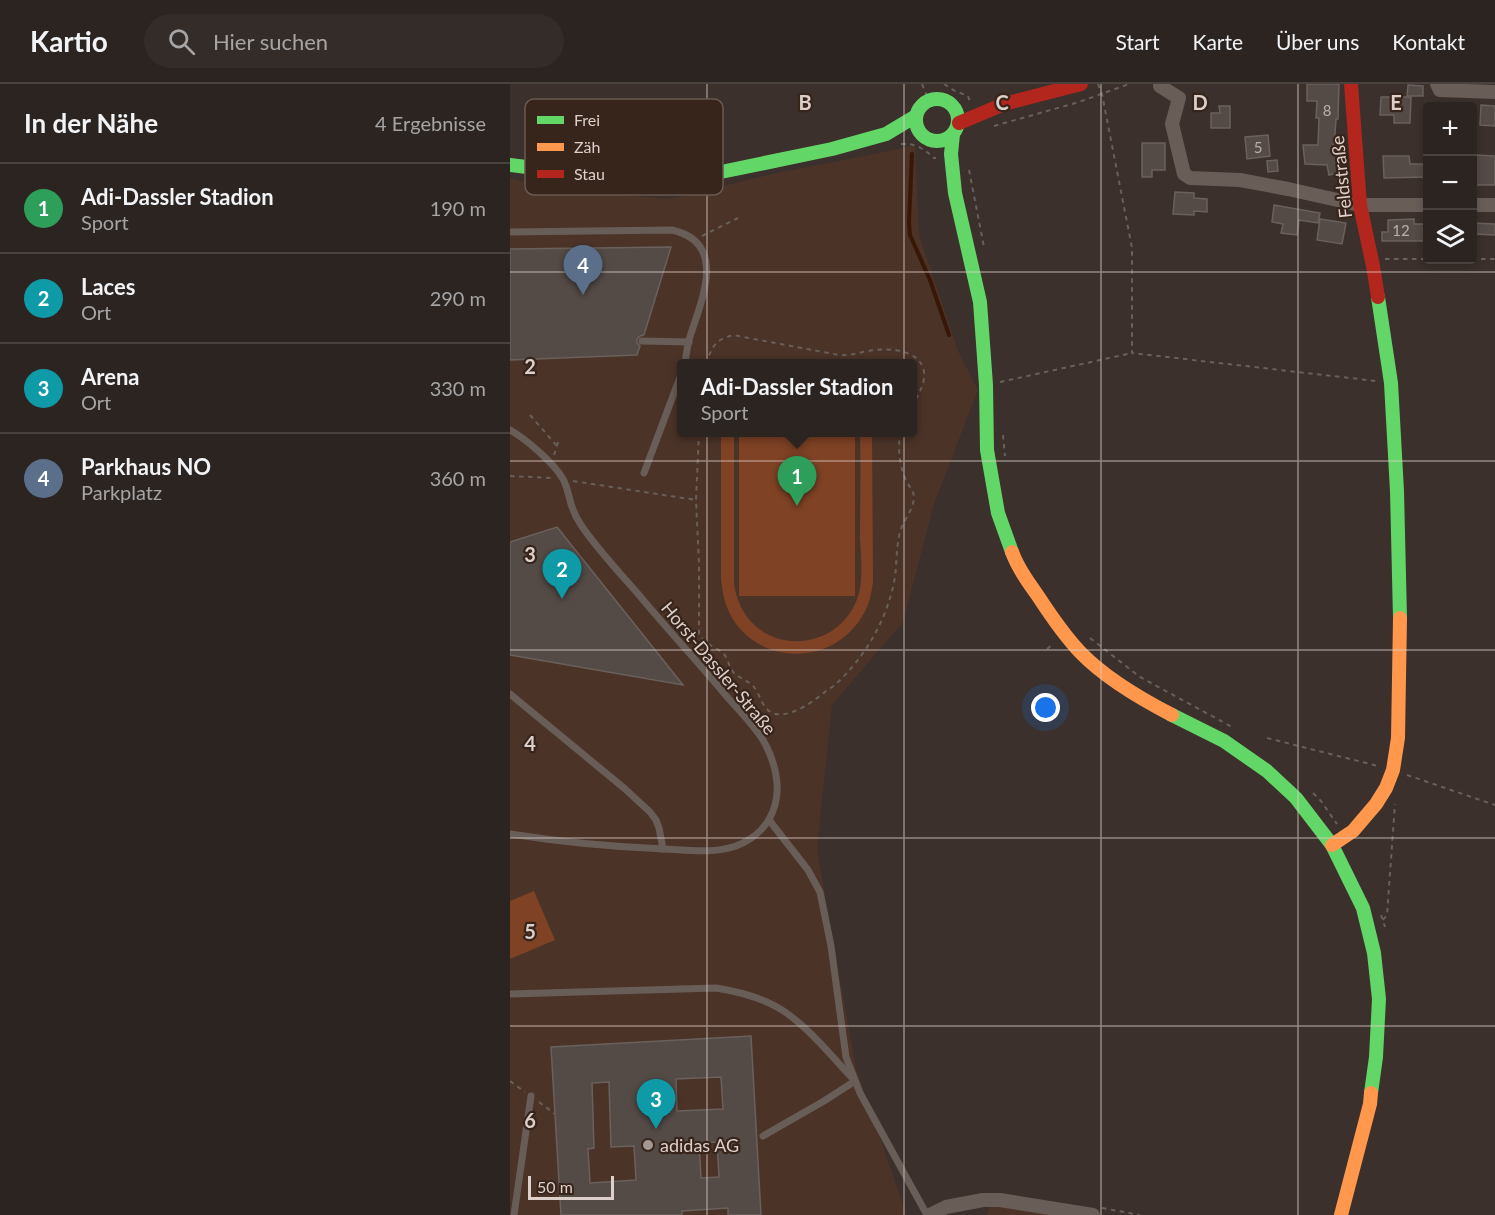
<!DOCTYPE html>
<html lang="de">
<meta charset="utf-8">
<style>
body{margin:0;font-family:Lato,sans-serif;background:#342c29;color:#f1f3f6}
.controls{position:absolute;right:18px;top:18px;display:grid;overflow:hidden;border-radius:6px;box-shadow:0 3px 9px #0003}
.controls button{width:54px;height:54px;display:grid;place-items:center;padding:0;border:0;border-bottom:2px solid #48413e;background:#2c2420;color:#f1f3f6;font:30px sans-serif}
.scale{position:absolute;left:18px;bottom:15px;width:86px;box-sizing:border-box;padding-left:6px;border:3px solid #ddd0ca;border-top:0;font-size:16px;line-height:21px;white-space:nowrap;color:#ddd0ca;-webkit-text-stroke:4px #37241b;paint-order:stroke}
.you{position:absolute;left:536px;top:624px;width:21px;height:21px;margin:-15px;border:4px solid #fff;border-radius:50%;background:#1a73e8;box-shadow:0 0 0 9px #1a73e833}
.badge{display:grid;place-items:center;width:39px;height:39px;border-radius:50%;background:#bca0f2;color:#fff;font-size:20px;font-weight:700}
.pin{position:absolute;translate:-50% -50px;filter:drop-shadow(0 2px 3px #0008)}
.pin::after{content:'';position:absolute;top:32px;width:21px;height:18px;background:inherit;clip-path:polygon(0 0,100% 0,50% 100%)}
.popup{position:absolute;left:167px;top:275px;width:240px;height:78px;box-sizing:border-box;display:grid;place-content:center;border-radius:6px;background:#2c2420;filter:drop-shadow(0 2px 4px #0005);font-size:20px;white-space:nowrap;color:#a6a4a5}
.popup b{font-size:22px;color:#f1f3f6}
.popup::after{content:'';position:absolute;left:50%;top:100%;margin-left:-12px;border:12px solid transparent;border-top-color:#2c2420}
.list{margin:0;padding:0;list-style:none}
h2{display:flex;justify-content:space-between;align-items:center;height:78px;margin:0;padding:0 24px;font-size:26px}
h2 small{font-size:20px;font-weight:400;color:#a6a4a5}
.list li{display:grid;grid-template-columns:39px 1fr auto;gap:18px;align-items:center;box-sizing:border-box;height:90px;padding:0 24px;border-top:2px solid #48413e}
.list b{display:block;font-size:22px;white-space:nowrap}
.list p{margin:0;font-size:20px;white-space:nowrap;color:#a6a4a5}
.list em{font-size:20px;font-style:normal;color:#a6a4a5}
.icon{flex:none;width:33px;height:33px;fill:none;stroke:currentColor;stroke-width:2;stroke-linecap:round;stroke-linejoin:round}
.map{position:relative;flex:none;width:985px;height:1131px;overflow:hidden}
header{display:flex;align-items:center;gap:36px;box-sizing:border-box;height:84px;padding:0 30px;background:#2c2420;border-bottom:2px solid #48413e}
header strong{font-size:28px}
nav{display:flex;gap:33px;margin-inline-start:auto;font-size:21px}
.search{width:420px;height:54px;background:#342c29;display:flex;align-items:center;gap:15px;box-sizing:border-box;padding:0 21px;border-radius:33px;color:#a6a4a5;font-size:22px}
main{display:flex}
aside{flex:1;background:#2c2420}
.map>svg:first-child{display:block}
.built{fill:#4b3328;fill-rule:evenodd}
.green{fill:#7f4225}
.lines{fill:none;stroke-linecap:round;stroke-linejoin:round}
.stream{stroke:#391707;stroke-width:4}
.building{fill:#544b47;stroke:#6a605c;stroke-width:1.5;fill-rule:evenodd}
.path{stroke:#69605b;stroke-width:2;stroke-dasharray:4.5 4.5;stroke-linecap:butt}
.lane{stroke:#695d58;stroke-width:7}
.street{stroke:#695d58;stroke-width:14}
.fast{stroke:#63d668;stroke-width:14}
.slow{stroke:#ff974d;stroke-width:14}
.jam{stroke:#b3261e;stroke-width:14}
.grid{fill:none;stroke:#ddd0ca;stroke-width:1.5;stroke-opacity:0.55}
.poi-dot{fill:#a49892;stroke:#37241b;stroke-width:2}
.labels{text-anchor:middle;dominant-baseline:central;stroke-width:4.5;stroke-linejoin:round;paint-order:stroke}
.number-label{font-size:15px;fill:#bbafa9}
.street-label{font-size:18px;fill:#ddd0ca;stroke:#37241b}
.poi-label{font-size:18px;fill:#ddd0ca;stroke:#37241b;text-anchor:start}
.key{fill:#37241b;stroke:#695850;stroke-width:1.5}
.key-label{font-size:16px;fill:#ddd0ca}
.grid-label{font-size:20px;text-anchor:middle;font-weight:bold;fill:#ddd0ca;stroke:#37241b;stroke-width:4.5;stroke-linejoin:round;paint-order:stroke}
</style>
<header>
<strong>Kartio</strong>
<div class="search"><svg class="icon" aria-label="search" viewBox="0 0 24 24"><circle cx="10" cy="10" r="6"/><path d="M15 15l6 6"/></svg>Hier suchen</div>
<nav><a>Start</a><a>Karte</a><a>Über uns</a><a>Kontakt</a></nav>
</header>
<main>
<aside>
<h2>In der Nähe<small>4 Ergebnisse</small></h2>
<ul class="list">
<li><span class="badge" style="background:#2e9e5b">1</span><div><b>Adi-Dassler Stadion</b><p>Sport</p></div><em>190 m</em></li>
<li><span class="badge" style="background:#0f9aa8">2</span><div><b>Laces</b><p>Ort</p></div><em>290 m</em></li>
<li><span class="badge" style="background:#0f9aa8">3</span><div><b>Arena</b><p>Ort</p></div><em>330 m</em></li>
<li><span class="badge" style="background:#5c6f8a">4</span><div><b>Parkhaus NO</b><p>Parkplatz</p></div><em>360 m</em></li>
</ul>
</aside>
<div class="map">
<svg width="985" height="1131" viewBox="0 0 985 1131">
<rect width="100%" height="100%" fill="#3b302b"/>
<g class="built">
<path d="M405,62l4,89 40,118 19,37 -44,114 -31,118 -71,83 -15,145 39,218 50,145 -2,2h-394v-1037l32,9 128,12 102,-25zM172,280h231v68h-231z"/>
<polygon points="481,1119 544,1131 477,1131"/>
</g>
<g class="green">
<path d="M211,349h13v146c0,6 1,12 3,18 18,57 95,59 119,5 8,-17 5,-46 4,-64 0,-35 1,-70 0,-105h12l1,150c-2,10 -3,21 -9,30 -30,57 -115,54 -138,-8 -3,-9 -4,-18 -5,-27z"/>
<rect x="229" y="349" width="116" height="163"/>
<polygon points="24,807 45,856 0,875 0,817"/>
</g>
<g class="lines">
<polyline class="stream" points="402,70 399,138 400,151 420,196 439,251"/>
</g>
<g class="building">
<polygon points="797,0 829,0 828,35 826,35 824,64 829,89 819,91 817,81 795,80 793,61 808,61 809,34 806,34 807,17 797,17"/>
<polygon points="898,1 913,2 913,12 897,12"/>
<polygon points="871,13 901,13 900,39 884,39 884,31 870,31"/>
<polygon points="971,21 985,22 985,42 970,41"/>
<polygon points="709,22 720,22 720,44 701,44 701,29 710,29"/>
<polygon points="758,51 760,72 737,75 735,53"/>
<polygon points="632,59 655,59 655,86 642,86 642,93 632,93"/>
<polygon points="964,71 985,72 985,101 964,101"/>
<polygon points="873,72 899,72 900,80 915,80 915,93 874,94"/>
<polygon points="767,76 768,87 758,88 757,77"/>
<polygon points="665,108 684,109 684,114 697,115 697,128 684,127 684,131 663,130"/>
<polygon points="764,121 810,129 808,139 789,136 787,151 771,149 773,140 762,138"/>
<polygon points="810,135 836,139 832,160 807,156"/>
<polygon points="904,135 904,140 918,140 918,152 914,152 914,157 872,157 872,148 878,148 878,136"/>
<polygon points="963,139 985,140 985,151 963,150"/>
<polygon points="161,163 134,251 130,252 127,255 127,259 130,262 127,271 0,276 0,165"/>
<polygon points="47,443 173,601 0,571 0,458"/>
<path d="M241,952l10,179h-33v-7l-46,3v4h-121l-10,-168zM211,993l2,32 -46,2 -1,-32zM99,998l2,65 23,-1 2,34 -46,3 -2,-34 6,-1 -2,-65zM207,1058l2,35 -18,1 -2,-35z"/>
</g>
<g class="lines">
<g class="path">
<polyline points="412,0 419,17"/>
<polyline points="434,0 445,7 458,12 460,18"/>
<polyline points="588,0 592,10 622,164 622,269 866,297"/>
<polyline points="484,42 569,18 619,0"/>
<path d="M391,60c15,-1 23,5 33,14h2"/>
<polyline points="459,86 474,163"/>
<polyline points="192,152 228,134"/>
<polyline points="875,175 918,175"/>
<polyline points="962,175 985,175"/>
<path d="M196,280c6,-18 9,-24 27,-29l106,20c13,1 24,-4 37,-5 20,-2 51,2 48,29 -2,10 -7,18 -11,26"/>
<polyline points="490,298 622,269"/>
<polyline points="20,331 47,362"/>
<path d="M189,348l-3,68 3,63v71c3,4 6,8 10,10 4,3 11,6 15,10 5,6 5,15 11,20 6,5 14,7 19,13 7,9 9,25 22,27 16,3 38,-13 49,-22 3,-3 8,-5 11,-8 30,-28 52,-66 59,-107 2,-15 1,-30 5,-45 3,-11 13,-22 14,-34 0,-7 -4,-10 -7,-16 -8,-15 -9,-33 -7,-50"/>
<polyline points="493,351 495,372"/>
<polyline points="44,371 49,355"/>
<polyline points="0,392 42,394"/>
<polyline points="63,397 186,416"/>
<polyline points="580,554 630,593 722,643"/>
<polyline points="537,565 543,560"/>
<polyline points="757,654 868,682"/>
<polyline points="897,691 985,721"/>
<polyline points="803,709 811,717 827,740"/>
<polyline points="871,831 875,843"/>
<polyline points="873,836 877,831 885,720"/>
<polyline points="0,997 15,1008"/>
<polyline points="29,1018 45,1030"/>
<polyline points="592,1124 630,1131"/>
</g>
<g class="lane">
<path d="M0,148l162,-2c58,13 28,73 17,110 -2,8 -3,16 -4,24"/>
<polyline points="132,257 179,258"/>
<path d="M0,346c16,9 44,33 53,49 3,5 4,11 6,17 2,10 6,20 12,29 16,24 39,48 58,70 29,35 60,68 89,103 12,13 25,27 35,42 11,19 18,44 12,65 -6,21 -19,33 -39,41 -23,8 -49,4 -72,3 -52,-2 -103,-7 -154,-15"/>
<polyline points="134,389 172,288"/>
<polyline points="0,610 114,704 140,728 146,736 149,744 153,765"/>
<polyline points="259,736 298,786 310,808 321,862 336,973 350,1009 417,1131"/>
<path d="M0,910l206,-6c25,4 49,10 69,24 25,17 49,47 70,69l-31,20 -61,35"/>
<polyline points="4,1131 21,1012"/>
</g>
<g class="street">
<polyline points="650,0 650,2 669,14 662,40 674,90 680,94 730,96 778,105 850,121 918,121"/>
<polyline points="927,0 930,6 985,8"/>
<polyline points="962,121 985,121"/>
<polyline points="420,1131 436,1123 473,1116 490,1116 583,1131"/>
</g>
<g class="fast">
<circle cx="427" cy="36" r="21"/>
<polyline points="443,50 441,70 445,109 470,218 476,301 477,366 488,429 502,468"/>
<polyline points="0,81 105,94 176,92 211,88 322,65 376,50 406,32"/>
<polyline points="868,213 881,299 887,407 890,534"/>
<polyline points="662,631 714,657 757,687 786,714 822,761 853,824 864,869 869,915 866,973 861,1009"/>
</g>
<g class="slow">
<path d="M502,468c6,16 16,30 26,44 13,20 26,39 42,56 24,25 61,47 92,63"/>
<polyline points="822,761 843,747 866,720 876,704 883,686 888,654 890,534"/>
<polyline points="831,1131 860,1020 861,1009"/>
</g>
<g class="jam">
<polyline points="841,0 850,121 863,182 868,213"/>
<polyline points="449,39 494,20 571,0"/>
</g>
</g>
<path class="grid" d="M197,0v1131M394,0v1131M591,0v1131M788,0v1131M0,188h985M0,377h985M0,566h985M0,754h985M0,942h985"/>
<circle class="poi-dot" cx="138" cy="1061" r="6"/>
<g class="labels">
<g class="number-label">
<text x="817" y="26">8</text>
<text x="748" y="63">5</text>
<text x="891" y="146">12</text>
</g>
<g class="street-label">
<text transform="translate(831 93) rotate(-96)">Feldstraße</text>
<text transform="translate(209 584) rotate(50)">Horst-Dassler-Straße</text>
</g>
<g class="poi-label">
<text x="150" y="1061">adidas AG</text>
</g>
</g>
<rect x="15" y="15" width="198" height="96" rx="9" class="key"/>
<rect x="27" y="32" width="27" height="8" fill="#63d668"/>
<rect x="27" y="59" width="27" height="8" fill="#ff974d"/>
<rect x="27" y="86" width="27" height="8" fill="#b3261e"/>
<g class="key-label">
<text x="64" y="42">Frei</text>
<text x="64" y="69">Zäh</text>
<text x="64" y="96">Stau</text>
</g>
<g class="grid-label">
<text x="295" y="26">B</text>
<text x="492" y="26">C</text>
<text x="690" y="26">D</text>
<text x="886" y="26">E</text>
<text x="20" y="290">2</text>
<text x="20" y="478">3</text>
<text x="20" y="667">4</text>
<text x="20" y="855">5</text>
<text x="20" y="1044">6</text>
</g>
</svg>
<div class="controls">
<button>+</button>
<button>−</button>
<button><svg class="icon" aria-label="layers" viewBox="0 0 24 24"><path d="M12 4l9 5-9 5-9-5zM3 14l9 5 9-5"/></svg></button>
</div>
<div class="scale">50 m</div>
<div class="you"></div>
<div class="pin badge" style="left:287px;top:422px;background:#2e9e5b">1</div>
<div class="popup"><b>Adi-Dassler Stadion</b>Sport</div>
<div class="pin badge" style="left:52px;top:515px;background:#0f9aa8">2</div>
<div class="pin badge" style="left:146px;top:1045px;background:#0f9aa8">3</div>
<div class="pin badge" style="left:73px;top:211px;background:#5c6f8a">4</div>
</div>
</main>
